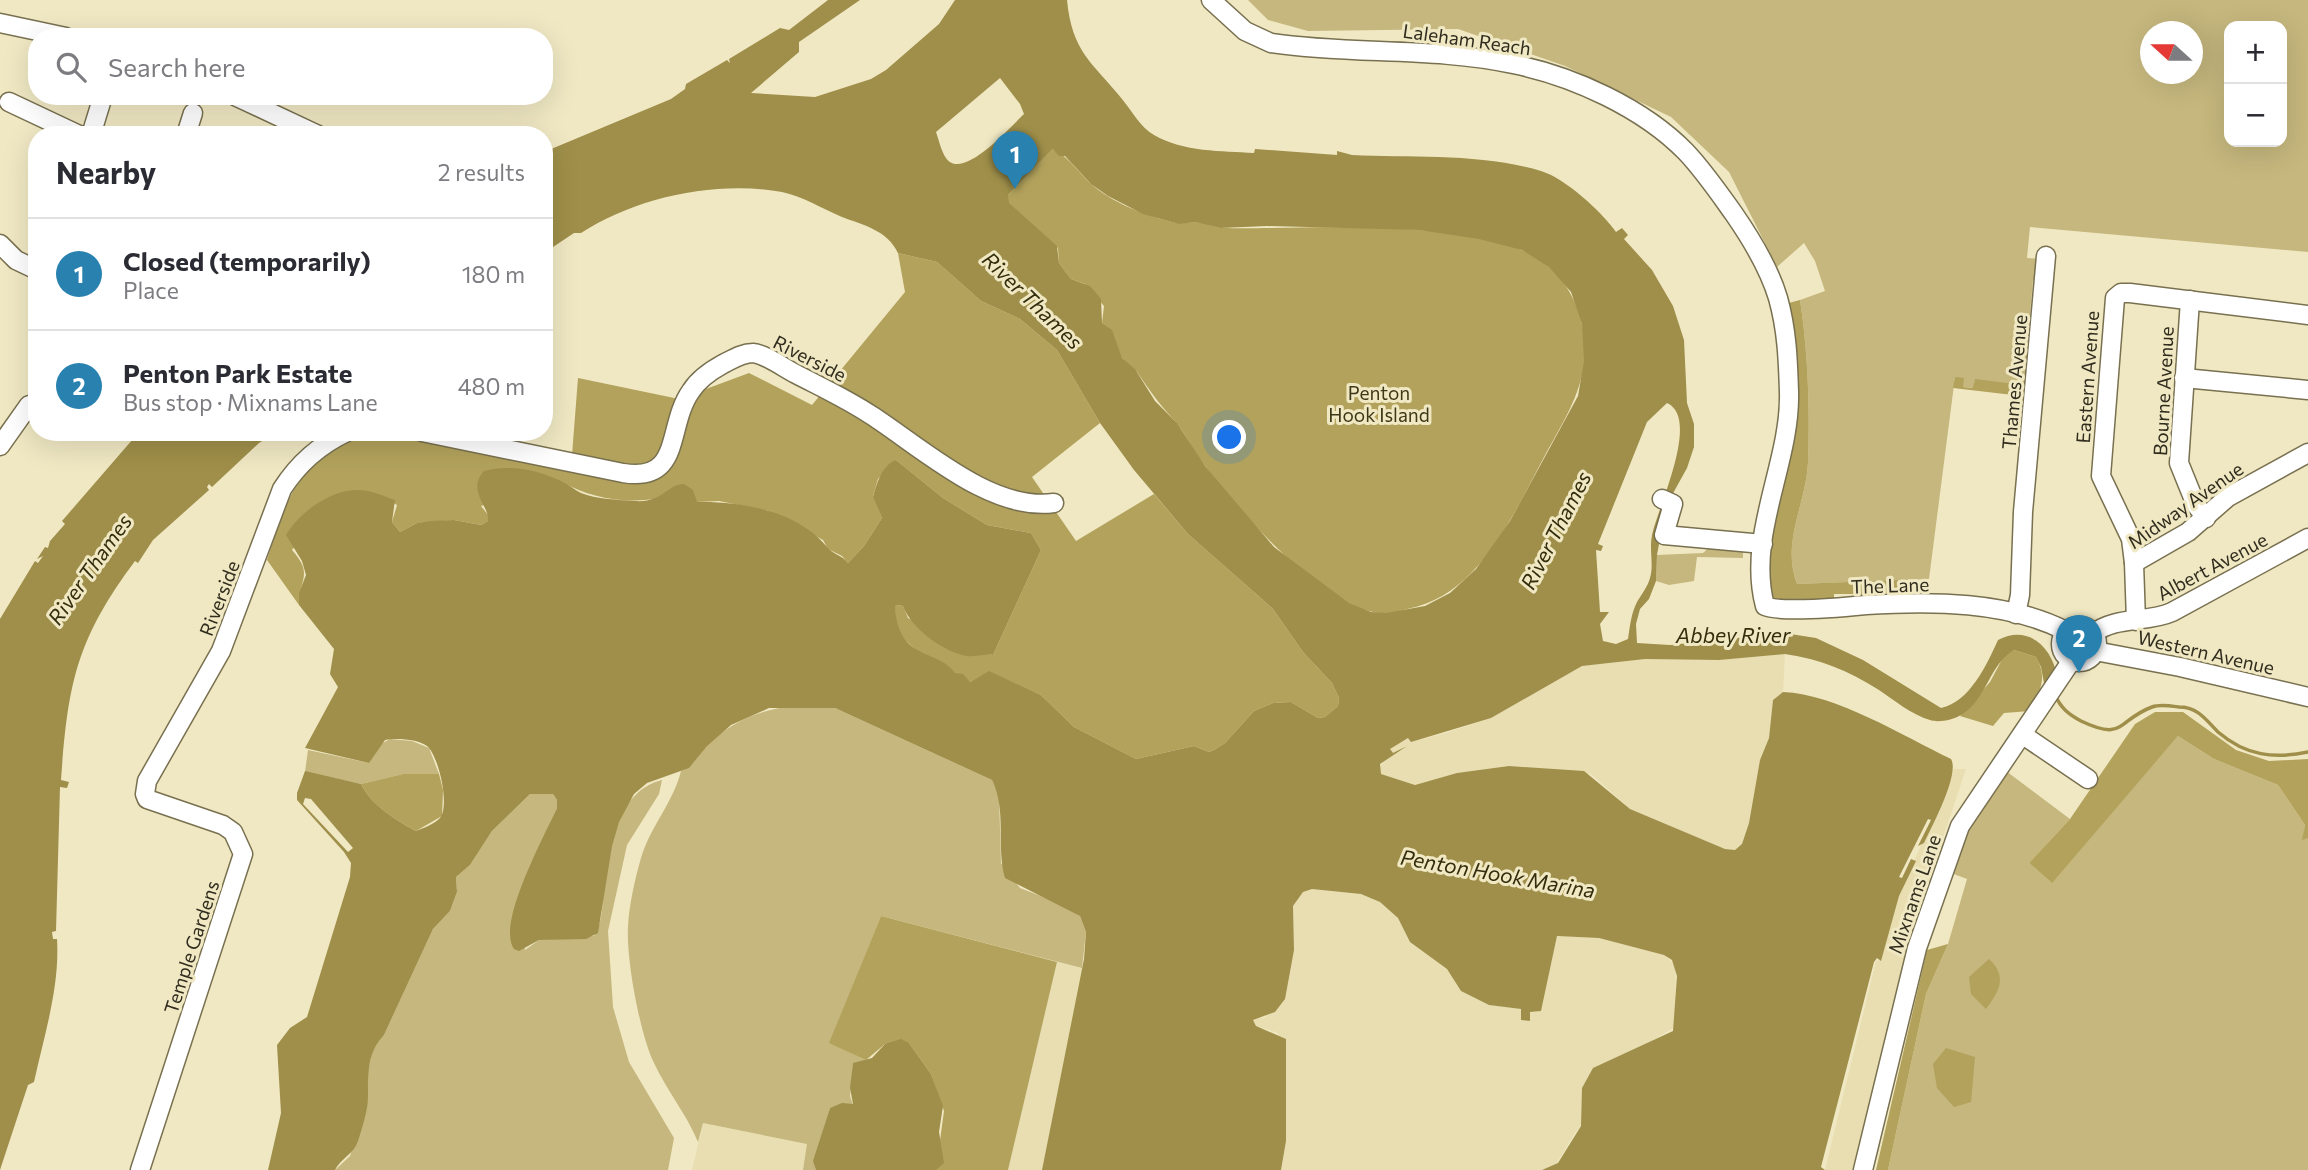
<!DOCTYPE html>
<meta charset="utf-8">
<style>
body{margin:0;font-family:Commissioner,sans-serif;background:#f2f2f3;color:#2b2b33}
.controls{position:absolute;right:21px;top:21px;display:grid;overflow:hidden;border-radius:14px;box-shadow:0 7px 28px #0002}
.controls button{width:63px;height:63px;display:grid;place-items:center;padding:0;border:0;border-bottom:2px solid #e1e1e2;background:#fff;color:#2b2b33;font:35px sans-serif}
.compass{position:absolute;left:2140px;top:21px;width:63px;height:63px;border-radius:50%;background:#fff;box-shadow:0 7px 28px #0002;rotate:291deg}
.you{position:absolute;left:1230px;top:438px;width:24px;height:24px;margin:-18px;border:5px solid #fff;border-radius:50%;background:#1a73e8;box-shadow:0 0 0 10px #1a73e833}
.badge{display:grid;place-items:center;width:46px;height:46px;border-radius:50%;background:#2981b0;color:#fff;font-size:23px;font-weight:700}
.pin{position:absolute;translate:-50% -58px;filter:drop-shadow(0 2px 4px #0008)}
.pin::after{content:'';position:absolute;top:37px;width:24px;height:21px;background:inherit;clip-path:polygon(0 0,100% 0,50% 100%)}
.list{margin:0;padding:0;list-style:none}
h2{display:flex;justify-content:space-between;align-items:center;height:91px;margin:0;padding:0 28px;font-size:30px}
h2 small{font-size:23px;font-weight:400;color:#7c7c81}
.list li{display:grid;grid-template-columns:46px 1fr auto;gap:21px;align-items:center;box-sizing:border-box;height:112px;padding:0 28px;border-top:2px solid #e1e1e2}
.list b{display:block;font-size:26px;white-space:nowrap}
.list p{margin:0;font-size:23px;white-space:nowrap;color:#7c7c81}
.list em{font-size:23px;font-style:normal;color:#7c7c81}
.icon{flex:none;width:38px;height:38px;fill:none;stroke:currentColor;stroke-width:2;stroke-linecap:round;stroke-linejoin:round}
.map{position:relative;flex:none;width:2308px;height:1170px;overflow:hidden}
.search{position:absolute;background:#fff;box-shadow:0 7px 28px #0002;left:28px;top:28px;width:525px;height:77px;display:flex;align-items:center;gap:18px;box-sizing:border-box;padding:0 24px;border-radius:28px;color:#7c7c81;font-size:26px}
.panel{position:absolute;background:#fff;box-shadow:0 7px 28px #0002;left:28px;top:126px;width:525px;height:315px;border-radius:28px}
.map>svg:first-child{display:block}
.built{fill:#e8deb1}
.green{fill:#c5b77d;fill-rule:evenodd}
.forest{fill:#b2a25c}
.water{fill:#9f8f4a;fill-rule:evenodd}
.pier{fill:#f0e8c3}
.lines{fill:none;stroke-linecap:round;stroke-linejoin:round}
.stream{stroke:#9f8f4a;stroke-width:3.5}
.minor-casing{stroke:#78704f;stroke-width:21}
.minor{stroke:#fff;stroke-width:18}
.labels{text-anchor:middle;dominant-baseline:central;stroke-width:6;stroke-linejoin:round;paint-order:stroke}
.street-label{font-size:19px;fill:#302c1e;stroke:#f0e8c3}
.park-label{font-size:19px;fill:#3f3818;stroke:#f0e8c3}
.water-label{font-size:21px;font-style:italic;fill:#342d0d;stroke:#f0e8c3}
</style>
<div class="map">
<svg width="2308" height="1170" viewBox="0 0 2308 1170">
<rect width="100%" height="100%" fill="#f0e8c3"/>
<g class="built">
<polygon points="1785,654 1783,692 1773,700 1769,738 1760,760 1749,823 1742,844 1735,850 1725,849 1630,809 1591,774 1509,766 1457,773 1415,785 1381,774 1378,769 1387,758 1390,748 1409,738 1411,742 1446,733 1491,718 1582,666 1645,659 1719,660"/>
<polygon points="1954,769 1966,769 1919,909 1890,1012 1856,1170 1825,1170 1876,961 1881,960 1899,896"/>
<polygon points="1312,889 1361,894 1380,902 1398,918 1410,942 1447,969 1461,991 1489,1005 1521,1009 1521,1020 1530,1012 1541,1011 1557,936 1599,938 1665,955 1676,966 1675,1027 1638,1049 1575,1133 1555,1166 1542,1170 1281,1170 1286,1141 1278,1033 1256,1026 1253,1020 1266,1017 1294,950 1293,906 1303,892"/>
<polygon points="1057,962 1082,968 1042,1170 1008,1170"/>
<polygon points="703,1123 808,1144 803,1170 692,1170"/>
</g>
<g class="green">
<path d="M1248,0h1060v252l-278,-25 -3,31 16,1 -3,20 -7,1 -5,57 7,6 -4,43 -56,-6 -1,8 -11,-1 -8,-10 -26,202 -132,5c-16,-42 9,-79 11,-122 2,-54 0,-109 -8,-162l25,-9 -10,-30 -11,-18 -27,24 -48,-95 -58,-55 -106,-51 -107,-37 -150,2 -40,-11zM2229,26h53v116h-53zM2150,32h42v42h-42z"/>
<polygon points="1712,545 1743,549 1743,558 1697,557 1694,581 1669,585 1656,581 1657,555 1703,553"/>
<path d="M798,706l37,2 157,72 7,15 2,68 19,25 36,14 24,14 6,16 -4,36 -201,-52 -51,126 36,18 -13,4 -3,32 3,9 -23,3 -16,53 2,9h-13l4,-26 -104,-21 -5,19c-12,-29 -31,-51 -44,-79 -14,-28 -28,-105 -26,-136 1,-22 7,-48 13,-69 9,-31 32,-55 40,-87 13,-5 18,-17 27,-27 26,-24 55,-36 90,-38z"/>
<polygon points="2178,736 2214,759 2278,785 2305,825 2303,839 2308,838 2308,1170 1888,1170 1926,994 1948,944 1967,879 1951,873 1968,830 2006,771 2070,819 2029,863 2051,882"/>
<polygon points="390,739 412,741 429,748 439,774 403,774 361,784 305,772 308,750 369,763 379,745"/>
<path d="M662,780l-3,14 -32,51 -19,86 5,76 16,55 45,76 -6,32h-333l15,-14 18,-58 -3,-14 9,-40 10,-9 49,-106 17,-18 7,-19 -1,-15 14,-12 22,-34 38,-37h23l4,6v8l-36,81 4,61 14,-10 55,-4c9,-14 8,-31 10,-48 5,-40 13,-97 58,-108z"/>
</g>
<g class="forest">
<path d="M1053,149c15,8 24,21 36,33 22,21 58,34 87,41 7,1 13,-1 21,-1 9,1 18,6 27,6 78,2 261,-13 322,36 27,22 41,59 39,93 -4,40 -24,68 -42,102 -31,58 -65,137 -136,150 -11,3 -23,6 -34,3 -57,-12 -137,-104 -171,-150 -9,-12 -17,-29 -27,-41 -16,-17 -25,-30 -38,-49 -4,-5 -11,-9 -15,-14 -10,-12 -5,-25 -20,-35l2,-17 -19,-22 -14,-5 -12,-16 -1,-15 -50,-45v-8z"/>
<path d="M898,253l39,9 44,39 39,18 37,31 43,73 -68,54 44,64 78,-47 34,40 85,75 30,43 29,31 7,15 -1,8 -13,11 -7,1 -27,-16 -18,1 -19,8 -29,32 -11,7 -5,2 -15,-6 -58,13 -62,-32 -33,-32 -52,-23 -19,10c-23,-13 -88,-41 -74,-77l7,1 5,12 69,36 16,1 48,-105 -10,-17 -44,-8 -44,-27 -47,-38 -18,19 -5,17 9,22 -18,28 -16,17 -6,-7 -14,-7 -5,-9 -54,-29 -50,-10 -22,1 -31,-10 -5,6c-33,6 -70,1 -99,-16l-81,24 8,10 -1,5 -7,4 -27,-5 -37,3 -17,9 -8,-10 5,-17c-61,-34 -69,0 -105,45 22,25 7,28 7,55l-32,-45c21,-65 29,-96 96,-124l209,19 6,-77 101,21 70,-26 63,32 93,-113z"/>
<path d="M1800,300c8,53 10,108 8,162 -2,43 -27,80 -11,122l101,-4 5,14h-19l-5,5 -21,3 -1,-8h-23v10l-64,-4 -3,-24 3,-50 16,-51 -1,-171z"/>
<polygon points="1955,377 1964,378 1963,387 1973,388 1975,379 2031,386 2030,397 1953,388"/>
<path d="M2014,650l22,7c12,21 4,34 -6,54l-26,2 -11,13 -33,-10 30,-34 15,-28z"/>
<polygon points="2155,712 2183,712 2236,750 2269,761 2308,759 2308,838 2302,840 2305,825 2278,785 2214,759 2178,736 2052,883 2029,863 2070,819 2135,724"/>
<path d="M403,774h36l4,16 -1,26 -26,15c-20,-11 -45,-26 -55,-47z"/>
<polygon points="881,916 1057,962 1008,1170 936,1170 944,1111 931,1074 909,1043 885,1044 866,1060 829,1043"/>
<polygon points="1948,944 1926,994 1888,1170 1876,1170 1927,950"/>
<path d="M1989,959c19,18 10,32 -3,50l-15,-15 -2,-17z"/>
<polygon points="1946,1048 1975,1057 1971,1102 1954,1107 1937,1088 1933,1064"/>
</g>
<g class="water">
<path d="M828,0h32l-61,42v10l-48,41 64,4 56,-18 15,-9 53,-46 16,-24h112c5,52 25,62 55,99 10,12 18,28 32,36 29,17 68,16 100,18l1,-4 82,6v-4l15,4c61,3 130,-2 189,16 24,7 62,42 75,61l6,-4 6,7 -4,4 28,31 21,36 11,34 3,63 7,21v23l-7,21 -21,38 -9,49 -1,26 -7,18 -9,10 -4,15 1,19 33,2 114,-12 32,5 47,22 78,48c29,-6 46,-44 57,-68 30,-16 54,7 59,36l-11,18 -5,-27 -5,-10 -22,-7c-24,13 -28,51 -53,65 -8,5 -23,8 -31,5 -18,-5 -36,-20 -51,-30 -30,-19 -59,-31 -94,-36l-66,6 -74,-1 -63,7 -91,52 -80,24 -3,-4 -18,11 3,4 14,-7 -27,18 1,10 34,11 42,-12 52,-7 75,5 46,38 95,40 10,1 7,-6 7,-21 11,-63 9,-22 4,-38 10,-8c53,2 120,44 168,67 9,15 -19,67 -27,84l-6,3 13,-26 -3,-1 -29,58 3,1 9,-19 5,2 -17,35 -18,65 -4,-3 -3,4 -53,205 4,3h-283l16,-7 23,-37 1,-38 11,-20 80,-37 4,-55 -5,-16 -8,-5 -65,-17 -42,-2 -16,75 -11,1v9l-9,-1v-11l-32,-4 -28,-14 -14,-22 -37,-27 -12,-24 -18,-16 -19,-8 -49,-5 -9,3 -10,14 1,44 -9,49 -10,13 -22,8 3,6 30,13v102l-5,29h-239l42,-211 2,-27 -6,-16 -75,-38c-9,-32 2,-68 -13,-98l-157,-72h-66l-38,17 -24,21 -18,22 -42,15 -13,11 -15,28 -7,24 -14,87 -12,6 -47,1 -20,11 -5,-2c-18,-25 31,-114 43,-141v-8l-4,-6h-23l-38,37 -22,34 -14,12 1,15 -7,19 -17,18 -49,106c-17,17 -16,40 -16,62 0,13 -6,31 -10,44 -4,13 -18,18 -23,29h-67l13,-57 -4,-68 13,-17 17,-11 43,-140 1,-14 -7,-11 -47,-52v-7l8,-22 56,13c10,21 35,36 55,47 8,-3 18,-7 24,-13 10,-12 -1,-62 -13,-72 -10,-7 -30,-8 -42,-6l-16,23 -64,-15 33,-61 -8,-13 4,-25 -35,-44v-12l7,-18 -4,-14 -16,-26c13,-22 45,-46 72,-45 13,0 25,6 37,10l-3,22 8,10 17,-9 14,-2 23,-1 27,5 7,-4c2,-15 -22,-30 -4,-50 27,-7 54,-1 79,11 6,3 12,8 18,11 15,6 38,7 54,8 28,2 32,-17 49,-17l9,6 4,12c44,-1 101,9 130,45 5,7 15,8 21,16l16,-17 18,-28 -9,-21c4,-14 9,-32 23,-37l47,38 44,27 44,8 10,17 -48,105c-8,-1 -20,2 -27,1 -24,-5 -55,-28 -63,-50l-7,-1c-2,7 0,10 1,17 10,38 41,28 58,51l8,1 7,8 19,-11 52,24 33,32 62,32 58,-13 15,6 5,-2 11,-7 29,-32 19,-8 18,-1 27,16 7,-1 13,-11 1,-8 -7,-15 -29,-31 -30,-43 -85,-75 -54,-64 -34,-47 -43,-73 -37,-31 -39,-18 -44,-39 -39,-9c-11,-23 -35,-28 -56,-36 -19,-8 -40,-21 -60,-25 -65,-12 -146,5 -201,41h-7l-30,20v-101l127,-53 14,-10 1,-5 41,-24 3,3 -1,-4 51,-31 9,2zM1000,78l20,26 4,10c-14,13 -62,68 -78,44 -5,-7 -7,-18 -10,-26zM1053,149l6,7h6l26,28 17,12 35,18 36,10 17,-2 24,6 47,-2 152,4 60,9 43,11 27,17 22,25 11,32 2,37 -6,35 -68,125 -34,48 -26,24 -25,13 -39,7 -15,-1 -22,-9 -75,-56 -69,-81 -28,-43 -22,-22 -20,-32 -13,-11 -10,-28 -10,-7 -1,-24 -11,-13 -19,-7 -12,-16 -2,-17 -48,-43 -1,-8zM1667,403c34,15 -9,104 -15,132 -3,14 2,30 -2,43 -2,8 -9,17 -13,24 -6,12 -7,24 -9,37l-12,5 -13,-3 -3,-17 9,-12h-9l-4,-62 5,1 2,-5 -5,-2 49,-122z"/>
<path d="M139,432h138l-18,11 -47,44 -3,-3 -2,3 2,3 -56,50 -15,23 -3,-2c-59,79 -67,123 -74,219l8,2 -2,6 -7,-1 -4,144 -4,1 1,7h4c3,48 -13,97 -23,143l-6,3 -28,85v-551l35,-58 3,2 5,-7 -6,3 8,-12 3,1 2,-7 15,-17 -3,-3z"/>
<polygon points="901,1039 909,1043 931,1074 943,1106 939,1132 944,1163 936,1170 816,1170 813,1161 830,1108 842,1103 853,1104 850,1088 853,1063 872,1058 885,1044"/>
</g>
<polygon class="pier" points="305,798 311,799 353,848 348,852 303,804"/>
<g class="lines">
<path class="stream" d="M2055,695c6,13 13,19 26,26 44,21 36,-1 71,-14 8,-3 19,-1 27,0 19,0 27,13 39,25 28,24 56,27 90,20"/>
<defs>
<g id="minor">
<path d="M1211,0l34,31 26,12c80,12 163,4 242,21 60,12 130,44 173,88 18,19 33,41 48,62 18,26 35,54 44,84 9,32 10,62 11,94 2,71 -43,143 -24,214 16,7 81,1 101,-1 65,-4 141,-4 200,26"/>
<polyline points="0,23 66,37"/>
<polyline points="235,96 318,135"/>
<polyline points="9,102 79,135"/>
<polyline points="91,135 103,96"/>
<polyline points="186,135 193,113"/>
<polyline points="0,244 16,260 37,270"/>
<polyline points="2190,300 2179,463 2196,505 2206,518"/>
<polyline points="2184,378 2308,390"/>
<path d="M422,432l201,41c60,10 43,-47 68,-82 7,-11 21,-21 32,-27 10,-5 19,-11 30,-11 12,1 31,15 43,21 25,13 51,25 75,41 50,32 120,97 183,88"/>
<polyline points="0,446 29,405"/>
<polyline points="1662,499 1673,504 1664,535 1763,544"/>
<polyline points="2134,563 2131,539 2101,476 2115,298 2121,293 2130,293 2308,315"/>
<polyline points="2016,614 2020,595 2023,512 2046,256"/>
<polyline points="2136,621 2134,563 2188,532 2228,497 2308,453"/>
<circle cx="2079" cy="644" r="18"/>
<path d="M2093,634c21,-18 55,-11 79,-22l136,-74"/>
<polyline points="2095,651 2180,667 2308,697"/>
<polyline points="2023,735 2088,779"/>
<path d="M140,1170l103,-316 -10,-22 -10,-7 -76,-26 -2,-5 2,-13 74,-130 61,-162c16,-25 37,-44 65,-57"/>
<polyline points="1863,1170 1917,948 1960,826 2072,660"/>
</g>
</defs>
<use href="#minor" class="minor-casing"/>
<use href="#minor" class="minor"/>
</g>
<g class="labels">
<g class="street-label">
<text transform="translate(1467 39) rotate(8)">Laleham Reach</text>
<text transform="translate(810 358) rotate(27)">Riverside</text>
<text transform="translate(2087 377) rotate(-86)">Eastern Avenue</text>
<text transform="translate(2014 382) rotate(-85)">Thames Avenue</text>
<text transform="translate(2163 391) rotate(-87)">Bourne Avenue</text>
<text transform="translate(2185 505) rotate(-35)">Midway Avenue</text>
<text transform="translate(2212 566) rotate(-28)">Albert Avenue</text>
<text transform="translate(1890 585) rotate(-2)">The Lane</text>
<text transform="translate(219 598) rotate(-69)">Riverside</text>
<text transform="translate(2206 652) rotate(13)">Western Avenue</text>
<text transform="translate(1914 894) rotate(-71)">Mixnams Lane</text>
<text transform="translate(191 947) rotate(-72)">Temple Gardens</text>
</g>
<g class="park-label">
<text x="1379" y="392">Penton<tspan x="1379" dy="22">Hook Island</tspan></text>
</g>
<g class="water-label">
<text transform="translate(1033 300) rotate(44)">River Thames</text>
<text transform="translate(1555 530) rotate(-63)">River Thames</text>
<text transform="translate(89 569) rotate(-55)">River Thames</text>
<text x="1733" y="634">Abbey River</text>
<text transform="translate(1498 873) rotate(10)">Penton Hook Marina</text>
</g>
</g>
</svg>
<div class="controls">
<button>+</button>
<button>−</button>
</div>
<svg class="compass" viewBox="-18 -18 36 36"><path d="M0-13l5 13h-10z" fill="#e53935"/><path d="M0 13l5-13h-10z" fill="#7c7c81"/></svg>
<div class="you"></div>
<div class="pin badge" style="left:1015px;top:189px">1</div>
<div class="pin badge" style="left:2079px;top:673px">2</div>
<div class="search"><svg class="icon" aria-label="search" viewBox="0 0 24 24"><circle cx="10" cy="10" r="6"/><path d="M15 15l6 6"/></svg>Search here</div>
<section class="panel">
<h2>Nearby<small>2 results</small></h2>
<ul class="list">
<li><span class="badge">1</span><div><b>Closed (temporarily)</b><p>Place</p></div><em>180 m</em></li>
<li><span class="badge">2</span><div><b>Penton Park Estate</b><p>Bus stop · Mixnams Lane</p></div><em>480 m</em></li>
</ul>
</section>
</div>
